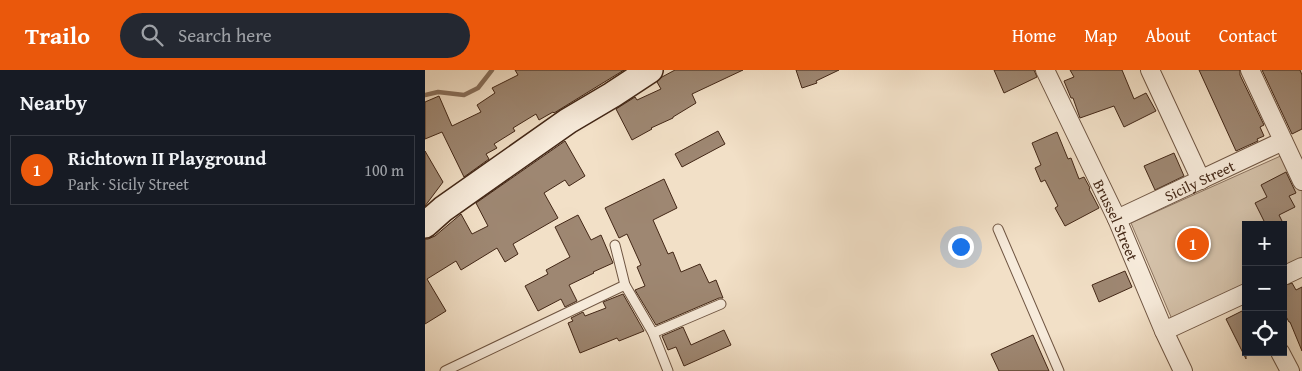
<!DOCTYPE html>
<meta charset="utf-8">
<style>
body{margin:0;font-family:"Gentium Book Plus",serif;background:#242831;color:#f1f3f6}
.controls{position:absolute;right:15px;bottom:15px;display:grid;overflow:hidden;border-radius:0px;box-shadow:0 5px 20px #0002}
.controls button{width:45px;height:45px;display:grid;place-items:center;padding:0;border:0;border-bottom:1px solid #363941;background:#171b24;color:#f1f3f6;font:25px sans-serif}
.you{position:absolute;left:535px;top:176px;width:18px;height:18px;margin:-12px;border:4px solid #fff;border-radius:50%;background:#1a73e8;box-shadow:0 0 0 8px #1a73e833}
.badge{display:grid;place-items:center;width:32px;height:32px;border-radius:50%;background:#ea580c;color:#fff;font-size:16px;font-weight:700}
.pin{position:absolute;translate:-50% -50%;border:2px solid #fff;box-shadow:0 1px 5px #0006}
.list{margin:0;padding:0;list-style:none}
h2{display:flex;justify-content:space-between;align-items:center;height:65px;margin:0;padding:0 20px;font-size:21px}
h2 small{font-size:16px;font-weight:400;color:#9ea1a6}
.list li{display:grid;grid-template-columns:32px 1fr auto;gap:15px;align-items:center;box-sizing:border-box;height:70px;margin:0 10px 10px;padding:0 10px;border:1px solid #363941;border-radius:0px}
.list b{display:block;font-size:19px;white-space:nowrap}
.list p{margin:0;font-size:16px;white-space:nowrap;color:#9ea1a6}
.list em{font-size:16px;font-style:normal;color:#9ea1a6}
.icon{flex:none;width:28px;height:28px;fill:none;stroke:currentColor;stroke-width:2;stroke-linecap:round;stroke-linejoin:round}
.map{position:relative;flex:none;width:877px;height:301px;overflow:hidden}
header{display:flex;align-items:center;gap:30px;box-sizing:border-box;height:70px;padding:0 25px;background:#ea580c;color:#fff}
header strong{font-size:24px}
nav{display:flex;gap:28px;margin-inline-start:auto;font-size:18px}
.search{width:350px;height:45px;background:#242831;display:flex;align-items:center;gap:12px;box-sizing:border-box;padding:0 18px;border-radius:28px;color:#9ea1a6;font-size:19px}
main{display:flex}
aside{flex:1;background:#171b24}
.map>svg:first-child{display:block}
.green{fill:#d4c1a9;stroke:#8c7460}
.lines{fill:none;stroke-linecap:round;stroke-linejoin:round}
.stream{stroke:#88705c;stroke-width:4.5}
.building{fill:#9e8772;stroke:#432716}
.lane-casing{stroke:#6f5542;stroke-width:11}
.street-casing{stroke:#6f5542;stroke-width:20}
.secondary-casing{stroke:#432716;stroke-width:28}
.lane{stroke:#f7ebdb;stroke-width:9}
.street{stroke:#f7ebdb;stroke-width:18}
.secondary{stroke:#f7ebdb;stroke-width:25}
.labels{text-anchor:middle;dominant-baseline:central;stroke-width:4;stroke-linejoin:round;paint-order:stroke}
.street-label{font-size:15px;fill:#432716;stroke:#f7ebdb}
</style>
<header>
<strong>Trailo</strong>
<div class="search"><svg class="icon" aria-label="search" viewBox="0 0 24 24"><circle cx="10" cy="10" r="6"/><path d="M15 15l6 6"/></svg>Search here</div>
<nav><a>Home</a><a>Map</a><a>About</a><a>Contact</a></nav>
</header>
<main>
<aside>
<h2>Nearby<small></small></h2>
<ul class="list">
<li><span class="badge">1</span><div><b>Richtown II Playground</b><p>Park · Sicily Street</p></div><em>100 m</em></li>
</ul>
</aside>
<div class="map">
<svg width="877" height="301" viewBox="0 0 877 301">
<rect width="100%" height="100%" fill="#f2e0c7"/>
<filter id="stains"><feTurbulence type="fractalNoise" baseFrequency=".004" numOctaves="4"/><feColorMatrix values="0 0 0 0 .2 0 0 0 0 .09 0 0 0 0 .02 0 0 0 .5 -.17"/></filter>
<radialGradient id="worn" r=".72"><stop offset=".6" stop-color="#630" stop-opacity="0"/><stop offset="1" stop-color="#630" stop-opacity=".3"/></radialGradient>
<polygon class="green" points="860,84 877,120 877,193 858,202 858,155 821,155 821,220 749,254 706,153"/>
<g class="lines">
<polyline class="stream" points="0,25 13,22 39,25 53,18 67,0"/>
</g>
<g class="building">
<polygon points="90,0 199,0 129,43 128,42 114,50 111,44 88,58 90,61 69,74 72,78 61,84 64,89 39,107 17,62 0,69 0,32 14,26 27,56 56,42 52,35 70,23 67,18 93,5"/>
<polygon points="250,0 318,0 267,24 271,33 248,47 248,48 226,58 227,59 207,70 191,39 210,27 212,30 236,19 232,12 237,7"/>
<polygon points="371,0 414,0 391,11 392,13 377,18"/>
<polygon points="569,0 609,0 612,7 579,23"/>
<polygon points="645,0 697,0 709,29 721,23 731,41 699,57 689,36 655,48 648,28 646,28 639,11 649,7"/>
<polygon points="774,0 815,0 815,5 839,55 835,57 839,66 832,69 833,71 811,81"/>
<polygon points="837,0 875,0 877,5 877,59 867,64"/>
<polygon points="293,61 300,74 257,97 250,84"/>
<polygon points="632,62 643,89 646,88 654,109 659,107 665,118 664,119 674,138 640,156 630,138 633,136 620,110 616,112 610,98 616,95 607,73"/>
<polygon points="140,71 160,106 144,116 140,110 119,123 133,148 88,174 93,184 80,192 72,178 36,200 31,191 2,209 21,241 0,254 0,169 3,169 10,166 36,144 47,164 63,156 51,133"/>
<polygon points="0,81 18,112 0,136"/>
<polygon points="749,83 759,106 730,120 719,96"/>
<polygon points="861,102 871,123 864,126 870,137 854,145 859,155 841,155 830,133 842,127 836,115"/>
<polygon points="239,109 252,138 228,150 243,184 248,182 256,202 275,194 284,213 291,210 298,228 294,228 231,255 210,220 220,216 212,197 216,195 202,164 194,168 180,138"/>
<polygon points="153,145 166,170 176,165 188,193 168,202 169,203 144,215 152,231 140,237 136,229 113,241 100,216 123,204 121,200 145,187 130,157"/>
<polygon points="700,201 707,217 674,232 667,215"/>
<polygon points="867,213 871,220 877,217 877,281 865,252 864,252 858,241 858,216"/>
<polygon points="198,224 219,261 194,271 192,268 155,283 143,253 148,251 146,248 158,242 160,246 181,238 178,232"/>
<polygon points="821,239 821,289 801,249"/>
<polygon points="258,257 266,275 299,260 306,275 259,296 251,277 243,280 237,266"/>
<polygon points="608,265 624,301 574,301 566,284"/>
</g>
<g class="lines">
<defs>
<g id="lane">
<polyline points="573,159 634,301"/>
<polyline points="190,175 200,215 228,263 243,301"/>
<polyline points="228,263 296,234"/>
<polyline points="20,301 200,215"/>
</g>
<g id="street">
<path id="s1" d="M620,0l72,149 47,112 19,40"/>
<polyline points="725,0 776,110"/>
<polyline points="825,0 877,111"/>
<path id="s2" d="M692,149l166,-78"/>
<polyline points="858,206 877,197"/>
<polyline points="739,261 821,223"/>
<polyline points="855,282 865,301"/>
</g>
<polyline id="secondary" points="0,155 18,139 143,51 187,25 225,0"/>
</defs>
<use href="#lane" class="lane-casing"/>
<use href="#street" class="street-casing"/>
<use href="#secondary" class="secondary-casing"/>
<use href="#lane" class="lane"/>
<use href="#street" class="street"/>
<use href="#secondary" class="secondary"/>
</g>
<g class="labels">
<g class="street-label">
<text stroke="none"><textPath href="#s2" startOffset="91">Sicily Street</textPath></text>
<text stroke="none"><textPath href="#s1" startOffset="166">Brussel Street</textPath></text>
</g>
</g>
<rect width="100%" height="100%" filter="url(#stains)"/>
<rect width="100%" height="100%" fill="url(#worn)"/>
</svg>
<div class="controls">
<button>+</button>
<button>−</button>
<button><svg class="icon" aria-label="locate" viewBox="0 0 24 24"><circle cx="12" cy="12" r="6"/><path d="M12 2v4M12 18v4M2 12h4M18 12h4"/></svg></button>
</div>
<div class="you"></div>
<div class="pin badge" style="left:768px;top:174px">1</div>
</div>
</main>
